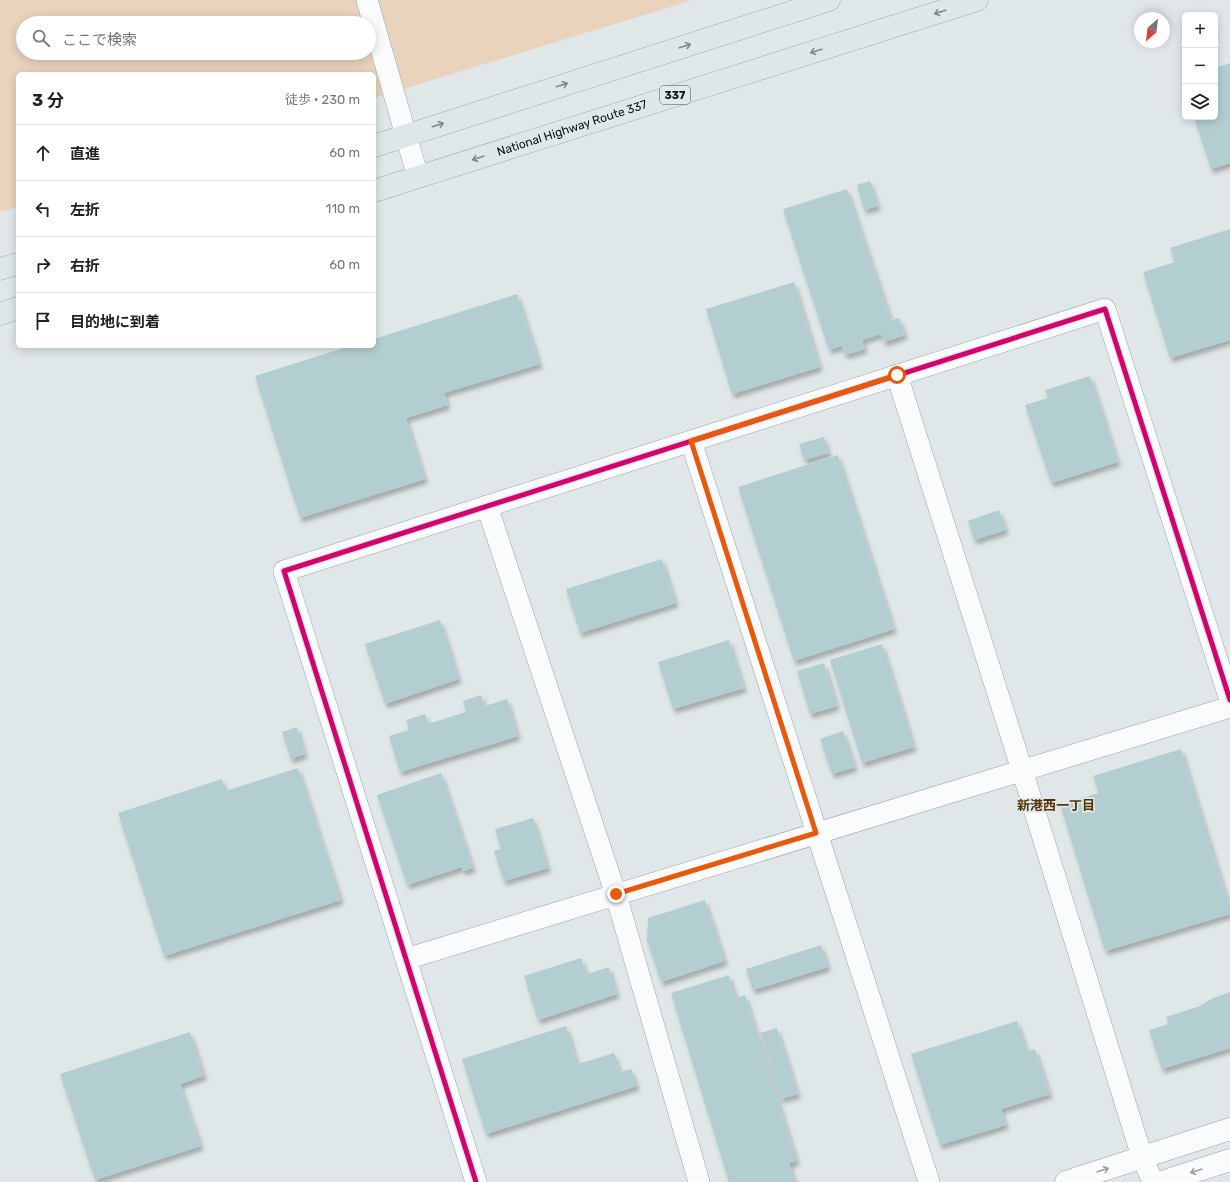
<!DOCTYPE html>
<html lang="ja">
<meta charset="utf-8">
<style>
body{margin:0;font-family:Rubik,"Noto Sans JP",sans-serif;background:#f2f2f2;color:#222}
.controls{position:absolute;right:12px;top:12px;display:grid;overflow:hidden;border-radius:6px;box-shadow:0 2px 10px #0003}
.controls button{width:36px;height:36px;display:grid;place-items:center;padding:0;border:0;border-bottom:1px solid #e0e0e0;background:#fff;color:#222;font:20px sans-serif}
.compass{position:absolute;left:1134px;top:12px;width:36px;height:36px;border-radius:50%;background:#fff;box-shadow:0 2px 10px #0003;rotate:208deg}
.stop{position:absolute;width:12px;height:12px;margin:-9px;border:3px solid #ea580c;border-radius:50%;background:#fff}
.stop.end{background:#ea580c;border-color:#fff;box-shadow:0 1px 4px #0008}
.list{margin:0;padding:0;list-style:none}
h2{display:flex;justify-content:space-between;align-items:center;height:52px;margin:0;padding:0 16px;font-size:17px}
h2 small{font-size:13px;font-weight:400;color:#767676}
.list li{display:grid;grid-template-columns:26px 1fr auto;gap:12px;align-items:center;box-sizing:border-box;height:56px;padding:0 16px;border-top:1px solid #e0e0e0}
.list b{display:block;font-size:15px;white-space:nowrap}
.list em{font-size:13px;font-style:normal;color:#767676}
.icon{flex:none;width:22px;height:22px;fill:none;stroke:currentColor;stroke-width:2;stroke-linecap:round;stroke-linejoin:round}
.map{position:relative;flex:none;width:1230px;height:1182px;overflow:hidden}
.search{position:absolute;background:#fff;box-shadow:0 2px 10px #0003;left:16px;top:16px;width:360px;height:44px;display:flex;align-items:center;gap:10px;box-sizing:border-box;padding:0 14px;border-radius:22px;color:#767676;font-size:15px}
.panel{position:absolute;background:#fff;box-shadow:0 2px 10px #0003;left:16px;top:72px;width:360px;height:276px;border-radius:6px}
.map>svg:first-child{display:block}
.green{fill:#ead3bd;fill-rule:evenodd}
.building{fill:#b3ced1;filter:url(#shadow)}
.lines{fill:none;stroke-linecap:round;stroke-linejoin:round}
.minor-casing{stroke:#9ba1a1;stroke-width:22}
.tertiary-casing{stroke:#9ba1a1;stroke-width:23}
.trunk-casing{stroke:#9babad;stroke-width:23}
.minor{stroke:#fafbfc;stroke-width:21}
.tertiary{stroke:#fafbfc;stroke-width:22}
.trunk{stroke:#dce7e8;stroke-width:22}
.cycleway-casing{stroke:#dceaeb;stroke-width:8}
.cycleway{stroke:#d6006c;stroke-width:5}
.oneway{stroke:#7e8687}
.oneway2{stroke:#9a9d9e}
.route{stroke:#ea580c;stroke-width:5}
.labels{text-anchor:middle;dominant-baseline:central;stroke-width:3.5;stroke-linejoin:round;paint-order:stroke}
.shield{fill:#dceaeb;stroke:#4a5152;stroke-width:1}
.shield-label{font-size:11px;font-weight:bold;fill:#0b1010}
.street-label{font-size:12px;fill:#0b1010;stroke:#dceaeb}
.neighbourhood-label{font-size:13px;font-weight:bold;fill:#583100;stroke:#dceaeb}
</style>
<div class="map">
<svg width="1230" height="1182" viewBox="0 0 1230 1182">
<defs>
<filter id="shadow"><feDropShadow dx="2.5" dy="4.5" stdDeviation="2" flood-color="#0004"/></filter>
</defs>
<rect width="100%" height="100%" fill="#e0e7e8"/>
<path class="green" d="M0,0h693l-319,98v-24h-356v133l-18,5zM23,23h346v30h-346z"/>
<g class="building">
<polygon points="1230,63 1230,163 1211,169 1194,117 1215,117 1215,68"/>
<polygon points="1185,77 1185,88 1182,78"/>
<polygon points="870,181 878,206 864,210 857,185"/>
<polygon points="847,189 891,320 899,318 905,335 884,342 881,334 862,340 865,349 845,355 842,346 829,350 783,209"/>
<polygon points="1230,229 1230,340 1170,358 1143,272 1175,262 1170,248"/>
<polygon points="794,282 820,367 732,394 706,309"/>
<polygon points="517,294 540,364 444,393 448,405 406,418 425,479 300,518 255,376 350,346 374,346 374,339"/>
<polygon points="1090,376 1118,462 1051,483 1025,405 1048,398 1045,390"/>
<polygon points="824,437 829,453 804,460 799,444"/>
<polygon points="838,455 894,629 794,661 738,487"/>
<polygon points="999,510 1006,530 974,540 968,521"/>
<polygon points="662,559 676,603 580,633 566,589"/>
<polygon points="440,620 459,679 385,704 365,644"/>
<polygon points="729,640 744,688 673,709 658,662"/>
<polygon points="882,644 914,747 862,763 830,660"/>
<polygon points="824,663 837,706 810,714 797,671"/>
<polygon points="481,695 485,706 507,699 518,736 400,772 389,736 409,730 406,720 425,714 428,724 466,712 463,701"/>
<polygon points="297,727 305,754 291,759 282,732"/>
<polygon points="843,731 855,767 832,774 820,739"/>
<polygon points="1181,749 1230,908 1230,914 1105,951 1060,804 1099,793 1093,776"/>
<polygon points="298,768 341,900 164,956 118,813 222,779 225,791"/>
<polygon points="441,773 473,868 463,871 462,867 407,885 377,795"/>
<polygon points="533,818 548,868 504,881 494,851 501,849 495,829"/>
<polygon points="705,900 725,961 661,982 647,940 648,918"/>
<polygon points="821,945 828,967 753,990 746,969"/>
<polygon points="581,958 587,974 609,967 617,994 538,1020 524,976"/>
<polygon points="729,975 736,998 745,995 797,1161 789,1163 795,1182 729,1182 671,993"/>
<polygon points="1230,992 1230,1048 1162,1069 1149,1030 1168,1024 1166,1017 1200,1006 1211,999"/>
<polygon points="1017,1021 1027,1052 1035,1049 1050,1094 1001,1109 1006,1125 940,1145 911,1054"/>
<polygon points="566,1026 578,1064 614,1053 620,1072 631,1069 637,1086 486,1134 462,1059"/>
<polygon points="777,1028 798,1094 781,1099 760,1033"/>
<polygon points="190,1032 204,1076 180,1084 201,1146 95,1180 60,1074"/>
</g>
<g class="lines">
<defs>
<g id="minor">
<polyline points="367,0 418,177"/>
<polyline points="897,375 1022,770 1142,1157 1153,1182"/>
<polyline points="691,441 929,1182"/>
<polyline points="487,506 616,895 699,1182"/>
<polyline points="406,959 1230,707"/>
<polyline points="476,1182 284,571 1105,309 1230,700"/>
</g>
<g id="tertiary">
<polyline points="1066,1182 1230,1129"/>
<polyline points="1162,1182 1230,1160"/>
</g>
<g id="trunk">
<polyline points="374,146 829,0"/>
<polyline points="374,191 977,0"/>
<polyline points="0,269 18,264"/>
<polyline points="0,314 18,308"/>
</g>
</defs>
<use href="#minor" class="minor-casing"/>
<use href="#tertiary" class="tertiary-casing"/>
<use href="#trunk" class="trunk-casing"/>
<use href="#minor" class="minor"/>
<use href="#tertiary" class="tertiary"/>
<use href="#trunk" class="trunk"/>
<defs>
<polyline id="cycleway" points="476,1182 284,571 1105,309 1230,700"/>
</defs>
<use href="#cycleway" class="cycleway-casing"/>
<use href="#cycleway" class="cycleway"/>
</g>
<defs><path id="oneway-shaft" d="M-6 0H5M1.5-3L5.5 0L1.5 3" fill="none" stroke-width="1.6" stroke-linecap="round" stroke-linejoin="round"/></defs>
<g class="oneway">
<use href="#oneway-shaft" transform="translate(940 12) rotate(162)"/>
<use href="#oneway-shaft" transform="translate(685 46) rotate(-18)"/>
<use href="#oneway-shaft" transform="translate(816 51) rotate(162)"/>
<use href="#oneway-shaft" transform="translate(562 85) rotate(-18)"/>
<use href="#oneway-shaft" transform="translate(438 125) rotate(-18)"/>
<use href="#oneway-shaft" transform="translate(478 158) rotate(162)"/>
</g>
<g class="oneway2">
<use href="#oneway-shaft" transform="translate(1103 1170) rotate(-18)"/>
<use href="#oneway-shaft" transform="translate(1196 1171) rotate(162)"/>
</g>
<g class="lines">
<polyline class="route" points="616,894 816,833 691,441 897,375"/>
</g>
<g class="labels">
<rect class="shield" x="660" y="86" width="30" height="18" rx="3"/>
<g class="shield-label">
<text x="675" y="95">337</text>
</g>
<g class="street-label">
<text transform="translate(572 128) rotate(-18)">National Highway Route 337</text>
</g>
<g class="neighbourhood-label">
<text x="1056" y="805">新港西一丁目</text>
</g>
</g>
</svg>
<div class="controls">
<button>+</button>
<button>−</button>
<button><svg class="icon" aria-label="layers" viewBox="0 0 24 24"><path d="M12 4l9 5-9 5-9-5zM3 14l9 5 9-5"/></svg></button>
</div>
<svg class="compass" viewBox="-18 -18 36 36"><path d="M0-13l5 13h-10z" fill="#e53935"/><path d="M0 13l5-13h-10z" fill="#767676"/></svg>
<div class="stop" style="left:897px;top:375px"></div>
<div class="stop end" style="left:616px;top:894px"></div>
<div class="search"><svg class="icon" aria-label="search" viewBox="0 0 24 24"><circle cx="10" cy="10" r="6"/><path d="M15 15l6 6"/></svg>ここで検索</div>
<section class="panel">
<h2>3 分<small>徒歩 · 230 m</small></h2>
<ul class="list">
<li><svg class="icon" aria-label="ahead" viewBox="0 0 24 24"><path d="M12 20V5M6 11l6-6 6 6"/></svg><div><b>直進</b></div><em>60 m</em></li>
<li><svg class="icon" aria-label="left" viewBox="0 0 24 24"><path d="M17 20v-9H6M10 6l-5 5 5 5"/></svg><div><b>左折</b></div><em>110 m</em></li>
<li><svg class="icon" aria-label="right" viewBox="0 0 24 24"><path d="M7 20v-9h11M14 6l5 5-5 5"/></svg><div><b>右折</b></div><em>60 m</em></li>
<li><svg class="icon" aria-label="arrive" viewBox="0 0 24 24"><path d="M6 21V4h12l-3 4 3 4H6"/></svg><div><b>目的地に到着</b></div></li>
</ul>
</section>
</div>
